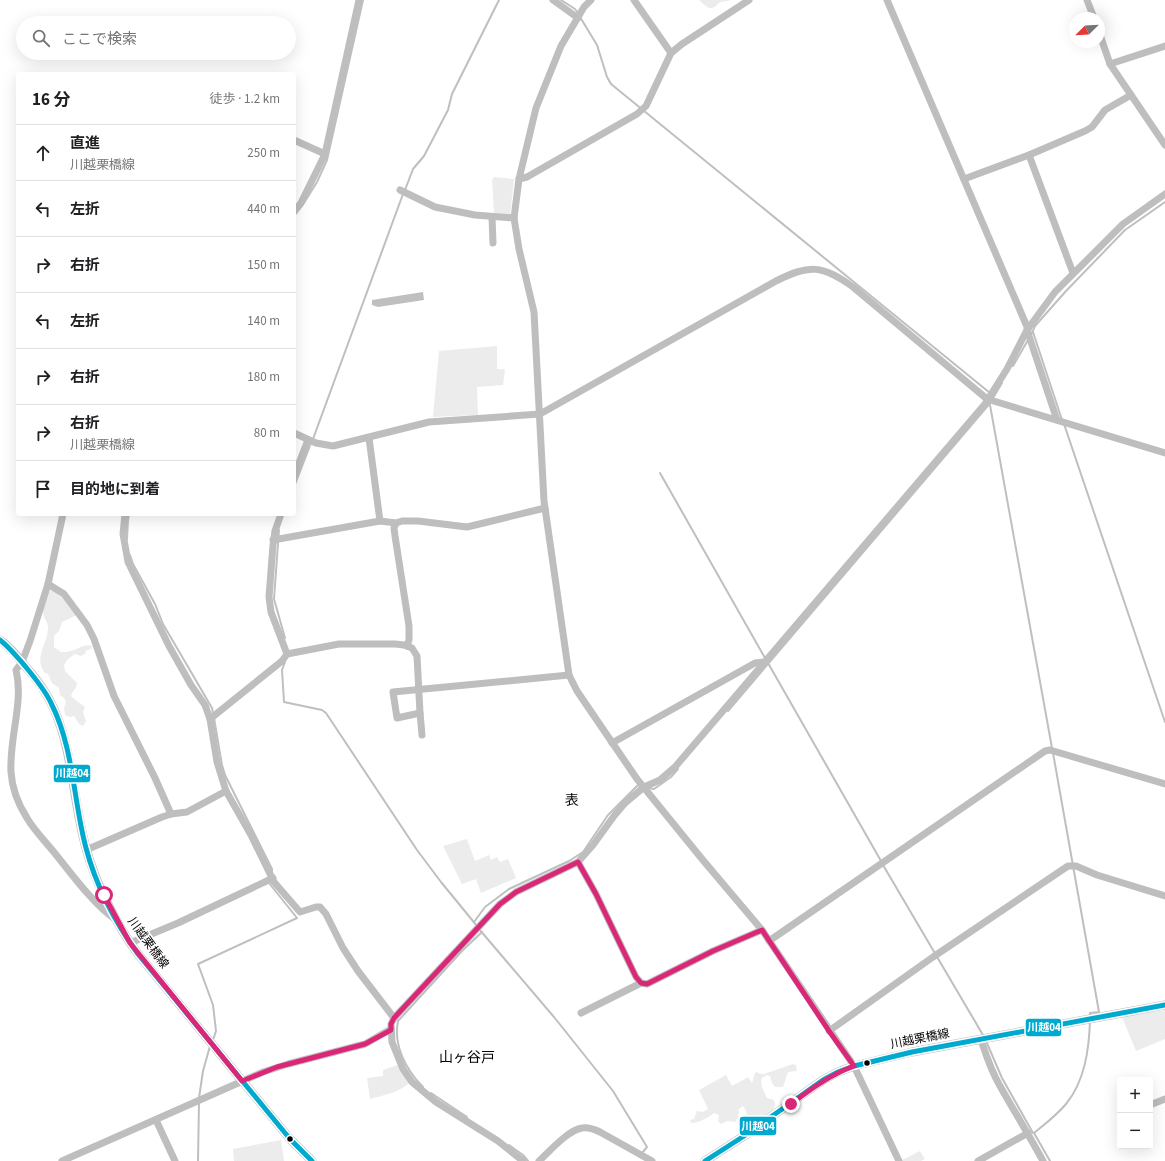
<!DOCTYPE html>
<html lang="ja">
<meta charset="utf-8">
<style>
body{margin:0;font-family:"Source Sans 3","Noto Sans JP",sans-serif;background:#f2f2f2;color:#202124}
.controls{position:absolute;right:12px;bottom:12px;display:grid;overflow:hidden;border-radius:4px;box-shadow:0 4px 16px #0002}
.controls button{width:36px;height:36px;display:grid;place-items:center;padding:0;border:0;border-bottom:1px solid #e0e0e0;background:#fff;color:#202124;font:20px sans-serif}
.compass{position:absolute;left:1069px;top:12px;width:36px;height:36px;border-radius:50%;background:#fff;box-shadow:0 4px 16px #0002;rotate:246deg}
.stop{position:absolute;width:12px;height:12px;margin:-9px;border:3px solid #db2777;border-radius:50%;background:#fff}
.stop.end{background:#db2777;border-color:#fff;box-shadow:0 1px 4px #0008}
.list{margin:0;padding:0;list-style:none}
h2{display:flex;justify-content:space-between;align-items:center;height:52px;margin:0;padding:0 16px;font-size:17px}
h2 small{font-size:13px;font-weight:400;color:#757577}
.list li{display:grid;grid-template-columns:26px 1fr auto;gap:12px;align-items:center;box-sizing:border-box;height:56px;padding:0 16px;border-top:1px solid #e0e0e0}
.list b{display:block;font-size:15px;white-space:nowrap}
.list p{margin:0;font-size:13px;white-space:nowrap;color:#757577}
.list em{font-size:13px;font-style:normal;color:#757577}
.icon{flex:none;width:22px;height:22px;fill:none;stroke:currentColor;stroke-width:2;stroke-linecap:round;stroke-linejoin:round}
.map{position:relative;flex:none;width:1165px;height:1161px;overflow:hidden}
.search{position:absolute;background:#fff;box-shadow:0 4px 16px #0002;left:16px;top:16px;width:280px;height:44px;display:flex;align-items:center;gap:10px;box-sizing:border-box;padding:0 14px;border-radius:22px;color:#757577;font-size:15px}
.panel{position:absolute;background:#fff;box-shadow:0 4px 16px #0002;left:16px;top:72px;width:280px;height:444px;border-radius:4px}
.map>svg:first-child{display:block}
.green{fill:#ececec}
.water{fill:#bfbfbf}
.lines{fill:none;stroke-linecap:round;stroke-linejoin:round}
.stream{stroke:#bfbfbf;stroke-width:2}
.minor{stroke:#bebebe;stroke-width:7}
.major{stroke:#bebebe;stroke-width:9}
.bus-1-casing{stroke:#fff;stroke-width:8}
.bus-1{stroke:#00a9ce;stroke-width:5}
.route{stroke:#db2777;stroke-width:5}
.bus-dot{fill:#000;stroke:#fff;stroke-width:1.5}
.labels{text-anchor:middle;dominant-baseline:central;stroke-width:3.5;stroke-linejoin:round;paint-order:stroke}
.street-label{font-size:12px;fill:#000;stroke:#fff}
.quarter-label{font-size:14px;fill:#000;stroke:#fff}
.line-badge{stroke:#fff;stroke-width:1.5}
.badge-label{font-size:11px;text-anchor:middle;font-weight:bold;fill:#fff}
</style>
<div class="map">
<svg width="1165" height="1161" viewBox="0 0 1165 1161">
<rect width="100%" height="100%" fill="#fff"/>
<g class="green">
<path d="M699,0h33l-12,2c-9,11 -13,5 -21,-2z"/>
<polygon points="494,177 514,179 510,216 494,213 492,180"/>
<polygon points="497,346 497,369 505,369 503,385 477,387 478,415 433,417 439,351"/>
<path d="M52,589l16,14 9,12 -15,7 -3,9 -5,5v11l7,5c3,0 7,0 10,-1 8,-2 13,-8 21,-5l-1,3 -6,2 1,2 -5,3 -6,-2 -7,5 -4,6 1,6 12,12 -1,5 -3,3 -2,5c5,5 9,7 14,11l-2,5 3,9 -3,5 -4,-2 -5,-8 -4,1 -5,-2 -1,-7 2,-6 -2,-4 -4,-3 -1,-7 -7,-5 -4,-9 -3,-1c-12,-17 3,-28 3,-46 0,-5 -5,-10 -5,-15 -1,-7 3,-18 9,-23z"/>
<polygon points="467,839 475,861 489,855 491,860 497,857 500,862 508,859 516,878 481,893 476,879 462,884 443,846"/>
<polygon points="1165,1010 1165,1039 1136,1051 1122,1017"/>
<path d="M793,1064l3,1 1,6 -9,1 -5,15h-8l-3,-4 -2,-7 -3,-1c-1,1 -4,2 -5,3 -3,5 3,15 5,20l7,2 1,3 -1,6 -22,18 -3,-1c-3,-7 -1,-15 -6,-20l-4,3 -1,9 -3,4 -8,-1 -6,3 -3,-3 1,-6 -5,-2c-6,5 -16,10 -23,10l-1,-3 4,-1 3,-8 6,1 5,-3 -9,-19 27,-15 6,11 16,-9 4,6 3,-10 2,-1 3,2h4z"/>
<path d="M398,1065l11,18c-11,10 -25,12 -39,16l-3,-21 16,-2v-6z"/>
<polygon points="281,1140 284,1161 234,1161 233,1149"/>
<polygon points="920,1151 925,1159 921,1161 903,1161 902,1160"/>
</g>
<polygon class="water" points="423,292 424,300 378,307 372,305 372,300"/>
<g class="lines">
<g class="stream">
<polyline points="561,0 575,9 578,13"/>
<polyline points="580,17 597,45 607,77 611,84 990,393"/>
<polyline points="405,190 413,169 424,156 448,110 452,94 499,0"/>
<polyline points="304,203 317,182 327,160 363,0"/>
<polyline points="1033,332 1062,420"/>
<polyline points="1031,335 1035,326 1066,291 1125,230 1165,202"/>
<polyline points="1013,366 1028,340"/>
<polyline points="993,398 1002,383"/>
<polyline points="990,405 1052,748"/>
<polyline points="1064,424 1165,722"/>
<polyline points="313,439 403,194"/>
<polyline points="660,473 765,658"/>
<polyline points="294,487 311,443"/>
<polyline points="279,530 274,599 285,638"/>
<polyline points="127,539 128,520 129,514"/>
<polyline points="130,555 133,564 155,604 163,624 212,708 213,713"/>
<polyline points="285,662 282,670 284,702 322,710 326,713 417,850 441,882 477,926"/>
<polyline points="768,663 881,861"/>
<polyline points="728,711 991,402"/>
<polyline points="214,718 222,765 225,775 272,869 272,871"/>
<polyline points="1053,753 1099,1012 1090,1013 1090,1017"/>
<polyline points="648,788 654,789 671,777 678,769"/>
<polyline points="883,865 983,1035"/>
<polyline points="474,922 485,907 509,889 569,861 583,852 608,815 638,785 640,786"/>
<polyline points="479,929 554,1017 613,1091 647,1147 642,1153"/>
<polyline points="213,1040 216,1031 213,1005 198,964 297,918 269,883"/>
<polyline points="986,1041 1002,1078 1033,1133"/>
<path d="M423,1087c-17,-17 -30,-42 -25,-66l64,-70 20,-19"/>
<polyline points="431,1093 467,1117"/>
<polyline points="199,1098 203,1071 210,1046"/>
<polyline points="509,1145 523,1155 528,1161"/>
<polyline points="198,1161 199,1102"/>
<path d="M1050,1161l-16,-28c11,-9 23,-18 32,-29 19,-23 23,-55 24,-83"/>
</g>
<g class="minor">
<polyline points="553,0 578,18"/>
<polyline points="591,0 584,7 561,46 536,108 519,179 514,218 519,249 534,312 544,501 569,675 577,691 637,779 702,859 762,930 854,1066 899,1161"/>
<polyline points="634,0 671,53"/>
<polyline points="887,0 1028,329"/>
<polyline points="1087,0 1094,18"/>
<polyline points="1099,32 1110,64 1165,145"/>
<polyline points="1110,64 1165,46"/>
<polyline points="294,140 325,154"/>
<polyline points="1029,155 1073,273"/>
<polyline points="519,179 527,177 637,114 646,106 671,53 682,44 749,0"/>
<polyline points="964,179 1029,155 1085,131 1092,127 1105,110 1131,95"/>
<polyline points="400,190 435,207 475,215 514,218"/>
<polyline points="294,212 301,203 325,154 359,0"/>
<polyline points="492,217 493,243"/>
<polyline points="1027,330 1057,420"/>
<path d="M294,433l22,10 17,3 96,-24 111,-8 236,-133c34,-17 46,-16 77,6l134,112 178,54"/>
<polyline points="369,438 380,521"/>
<polyline points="294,476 308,440"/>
<path d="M63,514l-15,70 -18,57 -8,21 -6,8c8,32 -7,68 -5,102 1,16 7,32 16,46 7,12 17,22 26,33 18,22 40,53 63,69"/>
<polyline points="125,514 123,534 128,562 169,646 191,685 205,705 210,719 217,762 226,791 251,835 274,882 300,912 316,907 320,907 326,914 343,948 358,971 394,1018"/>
<polyline points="281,514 275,531 273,545 269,597 271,612 287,654 339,644 395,644 404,645 412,648 417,656 420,713 422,735"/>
<polyline points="273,540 380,521 396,523"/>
<polyline points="48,584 64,594 87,625 94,639 114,696 155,778 171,814"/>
<polyline points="407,646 409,640 409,626 395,536 394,528 396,523 402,521 418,521 467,527 545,508"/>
<polyline points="420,713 397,718 393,692 569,675"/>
<polyline points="210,719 282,661 287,654"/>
<polyline points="612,743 755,663 765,662"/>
<polyline points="86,850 162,817 171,814 187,812 226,791"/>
<polyline points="578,862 596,894 636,977 641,983 647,984 713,951 762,930"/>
<polyline points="769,941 1045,751 1050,750 1165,784"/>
<polyline points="130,943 178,923 273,878"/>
<polyline points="581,1013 641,983"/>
<polyline points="829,1031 933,957 1068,866 1076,866 1097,875 1165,896"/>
<path d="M981,1040c5,15 10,31 19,46 14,25 29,49 43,75"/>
<polyline points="1150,1105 1165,1099"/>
<polyline points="156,1120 175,1161"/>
<polyline points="62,1161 263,1072 288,1064 365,1044 391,1029"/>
<polyline points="523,1161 498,1141 436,1102 412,1082 403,1069 392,1042 391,1024 394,1018 500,904 516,892 578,862 593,845 614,816 625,803 644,787 660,780 675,767 985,404 1007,369 1027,330 1055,292 1123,224 1165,194"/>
<path d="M539,1161c10,-9 29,-31 43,-33 6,-1 12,1 18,4l52,29"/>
<polyline points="978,1161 1028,1133"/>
</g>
<g class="major">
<path d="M0,640c10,7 18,17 25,26 12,13 22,27 29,43 19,43 19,93 32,139 9,34 31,78 52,106l152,185 22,22"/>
<polyline points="705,1161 744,1136 823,1080 838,1072 854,1066 912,1052 1165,1005"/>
</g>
<defs>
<g id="bus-1">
<path d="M0,640c10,8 17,17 25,26 10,12 20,24 26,37 23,45 22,97 35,145 10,38 29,74 52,106l152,185 22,22"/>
<polyline points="705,1161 744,1136 823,1080 838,1072 854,1066 912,1052 1165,1005"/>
</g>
</defs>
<use href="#bus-1" class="bus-1-casing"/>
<use href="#bus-1" class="bus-1"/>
</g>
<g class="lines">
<path class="route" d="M104,895l26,48 112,138 35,-14 88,-23 26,-14v-6l3,-6 106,-114 16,-12 62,-30 18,32 40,83 5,6 6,1 66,-33 49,-21 67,101 25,35c-24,9 -43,23 -63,38"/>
</g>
<g class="bus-dot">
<circle cx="867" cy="1063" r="3.5"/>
<circle cx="290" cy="1139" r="3.5"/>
</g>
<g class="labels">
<g class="street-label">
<text transform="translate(148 943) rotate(54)">川越栗橋線</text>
<text transform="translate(920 1039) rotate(-11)">川越栗橋線</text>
</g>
<g class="quarter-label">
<text x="572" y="801">表</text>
<text x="467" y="1058">山ヶ谷戸</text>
</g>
</g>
<g class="line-badge">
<rect x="53" y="764" width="38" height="19" rx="4" fill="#00a9ce"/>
<rect x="1025" y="1018" width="37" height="19" rx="4" fill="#00a9ce"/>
<rect x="739" y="1116" width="38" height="20" rx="4" fill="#00a9ce"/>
</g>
<g class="badge-label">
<text x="72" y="777">川越04</text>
<text x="1044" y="1031">川越04</text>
<text x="758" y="1130">川越04</text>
</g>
</svg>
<div class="controls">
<button>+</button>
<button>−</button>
</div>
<svg class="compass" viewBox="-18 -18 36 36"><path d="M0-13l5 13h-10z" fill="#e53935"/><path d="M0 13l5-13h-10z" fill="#757577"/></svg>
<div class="stop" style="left:104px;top:895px"></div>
<div class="stop end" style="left:791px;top:1104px"></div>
<div class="search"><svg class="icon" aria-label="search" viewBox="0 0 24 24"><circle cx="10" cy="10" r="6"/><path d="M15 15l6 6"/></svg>ここで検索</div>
<section class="panel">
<h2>16 分<small>徒歩 · 1.2 km</small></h2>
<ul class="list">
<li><svg class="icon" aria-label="ahead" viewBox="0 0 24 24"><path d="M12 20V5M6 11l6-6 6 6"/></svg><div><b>直進</b><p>川越栗橋線</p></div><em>250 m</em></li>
<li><svg class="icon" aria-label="left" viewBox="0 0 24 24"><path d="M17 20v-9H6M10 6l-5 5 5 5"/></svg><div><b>左折</b></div><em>440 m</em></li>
<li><svg class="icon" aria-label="right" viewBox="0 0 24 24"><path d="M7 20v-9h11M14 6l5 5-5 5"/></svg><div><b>右折</b></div><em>150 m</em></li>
<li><svg class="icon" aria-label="left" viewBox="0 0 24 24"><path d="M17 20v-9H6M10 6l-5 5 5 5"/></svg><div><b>左折</b></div><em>140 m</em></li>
<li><svg class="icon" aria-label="right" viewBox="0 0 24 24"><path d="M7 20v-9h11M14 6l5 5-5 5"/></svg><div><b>右折</b></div><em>180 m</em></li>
<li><svg class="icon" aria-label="right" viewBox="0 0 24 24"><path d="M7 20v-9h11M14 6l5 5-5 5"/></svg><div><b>右折</b><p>川越栗橋線</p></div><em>80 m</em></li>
<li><svg class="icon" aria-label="arrive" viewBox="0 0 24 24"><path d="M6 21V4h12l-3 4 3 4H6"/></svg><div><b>目的地に到着</b></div></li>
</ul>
</section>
</div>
